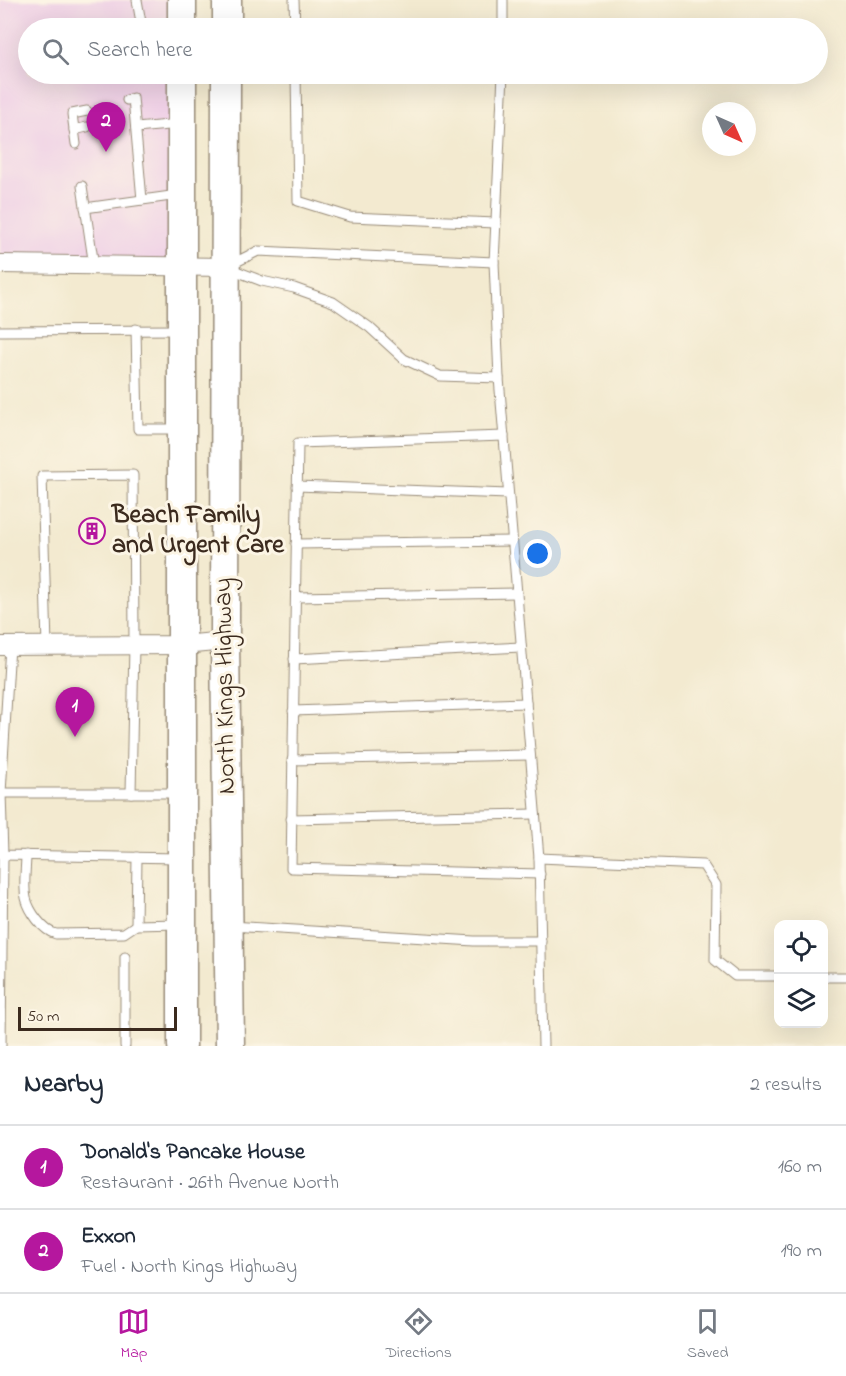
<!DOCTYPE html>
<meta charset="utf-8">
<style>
body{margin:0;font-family:"Indie Flower",sans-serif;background:#f2f2f3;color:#1f2937}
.controls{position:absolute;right:18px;bottom:18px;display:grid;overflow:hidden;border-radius:12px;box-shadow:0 6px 24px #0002}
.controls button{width:54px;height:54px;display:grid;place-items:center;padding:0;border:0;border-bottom:2px solid #e0e1e3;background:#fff;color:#1f2937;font:30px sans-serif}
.compass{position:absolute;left:702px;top:102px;width:54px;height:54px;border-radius:50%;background:#fff;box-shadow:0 6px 24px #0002;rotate:135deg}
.scale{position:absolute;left:18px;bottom:15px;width:159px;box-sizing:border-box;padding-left:6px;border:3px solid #3b2a1e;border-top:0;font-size:16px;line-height:21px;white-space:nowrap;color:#3b2a1e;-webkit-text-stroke:4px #fcf5e5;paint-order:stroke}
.you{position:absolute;left:538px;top:554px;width:21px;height:21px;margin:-15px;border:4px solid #fff;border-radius:50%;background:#1a73e8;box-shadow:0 0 0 9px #1a73e833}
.badge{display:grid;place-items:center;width:39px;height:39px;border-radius:50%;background:#b5179e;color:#fff;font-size:20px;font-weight:700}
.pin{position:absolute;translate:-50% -50px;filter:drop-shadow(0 2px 3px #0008)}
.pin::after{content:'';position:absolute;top:32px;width:21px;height:18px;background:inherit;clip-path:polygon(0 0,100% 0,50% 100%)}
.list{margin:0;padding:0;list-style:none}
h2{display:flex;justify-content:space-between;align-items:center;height:78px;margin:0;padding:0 24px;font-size:26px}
h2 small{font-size:20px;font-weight:400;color:#747a83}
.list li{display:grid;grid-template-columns:39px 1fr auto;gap:18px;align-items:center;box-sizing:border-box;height:84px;padding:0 24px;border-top:2px solid #e0e1e3}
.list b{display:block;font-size:22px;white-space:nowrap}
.list p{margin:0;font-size:20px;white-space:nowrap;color:#747a83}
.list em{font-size:20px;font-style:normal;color:#747a83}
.icon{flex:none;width:33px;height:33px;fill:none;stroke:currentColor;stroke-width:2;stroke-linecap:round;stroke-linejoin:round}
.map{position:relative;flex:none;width:846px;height:1046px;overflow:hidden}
.search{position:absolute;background:#fff;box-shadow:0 6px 24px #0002;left:18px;right:18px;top:18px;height:66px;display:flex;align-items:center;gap:15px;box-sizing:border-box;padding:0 21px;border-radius:33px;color:#747a83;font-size:22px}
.sheet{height:246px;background:#fff}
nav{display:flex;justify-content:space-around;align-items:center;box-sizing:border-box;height:84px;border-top:2px solid #e0e1e3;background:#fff;font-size:16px;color:#747a83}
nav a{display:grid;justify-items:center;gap:3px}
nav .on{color:#b5179e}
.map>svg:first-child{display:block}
.built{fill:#efd0e6}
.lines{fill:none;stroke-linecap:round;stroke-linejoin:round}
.lane-casing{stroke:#978a77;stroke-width:11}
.street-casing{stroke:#978a77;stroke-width:20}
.primary-casing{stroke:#978a77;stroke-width:31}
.lane{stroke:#fff;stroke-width:9}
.street{stroke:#fff;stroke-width:18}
.primary{stroke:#fff;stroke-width:28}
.labels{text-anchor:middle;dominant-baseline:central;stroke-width:6;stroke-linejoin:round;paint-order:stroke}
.poi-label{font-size:26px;font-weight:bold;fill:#3b2a1e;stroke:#fcf5e5;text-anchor:start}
.street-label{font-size:26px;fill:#3b2a1e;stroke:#fcf5e5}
</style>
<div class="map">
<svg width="846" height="1046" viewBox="0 0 846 1046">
<rect width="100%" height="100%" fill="#fcf5e5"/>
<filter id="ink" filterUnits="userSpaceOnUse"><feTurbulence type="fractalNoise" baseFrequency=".0167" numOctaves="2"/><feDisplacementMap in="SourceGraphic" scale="12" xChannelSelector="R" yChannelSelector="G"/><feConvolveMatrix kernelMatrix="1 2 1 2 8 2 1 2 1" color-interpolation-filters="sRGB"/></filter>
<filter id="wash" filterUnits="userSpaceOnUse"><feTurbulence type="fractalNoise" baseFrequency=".008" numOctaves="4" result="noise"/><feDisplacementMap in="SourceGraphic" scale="24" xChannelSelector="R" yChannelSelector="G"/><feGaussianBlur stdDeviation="1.35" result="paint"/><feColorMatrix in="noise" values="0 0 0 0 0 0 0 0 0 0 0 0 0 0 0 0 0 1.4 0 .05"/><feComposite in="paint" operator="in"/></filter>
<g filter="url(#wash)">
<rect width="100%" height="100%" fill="#f3ead0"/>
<polygon class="built" points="0,0 182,0 182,28 28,28 28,74 182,74 183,268 0,264"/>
</g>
<g filter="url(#ink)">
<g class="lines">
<defs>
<g id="lane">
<polyline points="137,0 142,28"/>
<polyline points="294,0 295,28"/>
<polyline points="503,28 503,0"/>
<polyline points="296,74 298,201 350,217 496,223"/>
<polyline points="503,74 494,262 499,378 539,858 543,1046"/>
<polyline points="127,100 133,98 142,200"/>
<polyline points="136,128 180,124"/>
<polyline points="74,130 87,127"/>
<polyline points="76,144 72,114 87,111"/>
<polyline points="82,186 94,266"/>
<polyline points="85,208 178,195"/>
<polyline points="230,265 258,251 494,262"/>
<polyline points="231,269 262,281 294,288 333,302 369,327 404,359 440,376 499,378"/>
<polyline points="136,329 138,429 179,429"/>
<polyline points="0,331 178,330"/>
<polyline points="504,436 298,443 291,868 540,874"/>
<polyline points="297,486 508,494"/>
<polyline points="296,544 512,541"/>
<polyline points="296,597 517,593"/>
<polyline points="10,646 1,793 180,793"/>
<polyline points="47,646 42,476 133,475 134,645 131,793"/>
<polyline points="294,659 521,647"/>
<polyline points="293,711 526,703"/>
<polyline points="292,760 530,755"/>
<polyline points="1,793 3,855 179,858"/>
<polyline points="291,819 535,814"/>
<path d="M26,855c0,13 -3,31 0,43 3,13 17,33 30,36l68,-1 12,-8 42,-1"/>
<polyline points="539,858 703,865 716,885 715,960 735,976 778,976"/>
<polyline points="136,925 137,857"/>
<polyline points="231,926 474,941 541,941"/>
<polyline points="125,957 125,1046"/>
<polyline points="824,977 846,977"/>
<polyline points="1,1046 3,855"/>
</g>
<g id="street">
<polyline points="0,264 226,267"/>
<polyline points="0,646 183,645 225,641"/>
</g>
<g id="primary">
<polyline points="182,0 182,28"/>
<polyline points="227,28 227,0"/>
<polyline points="182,74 182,1046"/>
<polyline points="226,74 225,641 230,1046"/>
</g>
</defs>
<use href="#lane" class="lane-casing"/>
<use href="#street" class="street-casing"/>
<use href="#primary" class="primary-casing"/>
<use href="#lane" class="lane"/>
<use href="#street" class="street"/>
<use href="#primary" class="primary"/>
</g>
</g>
<defs>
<symbol id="building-ring" viewBox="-11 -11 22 22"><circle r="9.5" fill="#fcf5e5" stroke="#b5179e" stroke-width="1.5"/><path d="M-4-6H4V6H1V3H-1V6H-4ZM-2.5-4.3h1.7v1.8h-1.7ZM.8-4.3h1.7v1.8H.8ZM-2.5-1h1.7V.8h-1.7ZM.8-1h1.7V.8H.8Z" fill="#b5179e"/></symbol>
</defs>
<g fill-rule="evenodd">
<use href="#building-ring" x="77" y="516" width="30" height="30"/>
</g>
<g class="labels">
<g class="poi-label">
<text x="112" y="516">Beach Family<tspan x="112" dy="30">and Urgent Care</tspan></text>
</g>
<g class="street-label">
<text transform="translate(226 686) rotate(-91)">North Kings Highway</text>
</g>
</g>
</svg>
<div class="controls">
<button><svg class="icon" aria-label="locate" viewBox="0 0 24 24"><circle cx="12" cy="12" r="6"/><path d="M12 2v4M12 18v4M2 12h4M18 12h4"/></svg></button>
<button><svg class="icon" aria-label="layers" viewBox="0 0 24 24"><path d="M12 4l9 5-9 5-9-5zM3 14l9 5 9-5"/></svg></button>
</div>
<svg class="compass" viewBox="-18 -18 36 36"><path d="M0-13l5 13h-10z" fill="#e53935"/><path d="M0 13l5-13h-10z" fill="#747a83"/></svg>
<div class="scale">50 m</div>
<div class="you"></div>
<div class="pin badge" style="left:75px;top:737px">1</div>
<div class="pin badge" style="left:106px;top:152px">2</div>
<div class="search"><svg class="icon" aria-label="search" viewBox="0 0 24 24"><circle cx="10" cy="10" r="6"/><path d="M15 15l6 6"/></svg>Search here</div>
</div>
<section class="sheet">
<h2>Nearby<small>2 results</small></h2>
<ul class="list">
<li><span class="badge">1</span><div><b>Donald's Pancake House</b><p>Restaurant · 26th Avenue North</p></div><em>160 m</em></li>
<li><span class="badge">2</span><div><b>Exxon</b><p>Fuel · North Kings Highway</p></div><em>190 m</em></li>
</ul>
</section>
<nav>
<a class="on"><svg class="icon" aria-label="map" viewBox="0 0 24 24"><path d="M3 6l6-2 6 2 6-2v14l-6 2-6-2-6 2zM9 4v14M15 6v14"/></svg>Map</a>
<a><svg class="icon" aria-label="directions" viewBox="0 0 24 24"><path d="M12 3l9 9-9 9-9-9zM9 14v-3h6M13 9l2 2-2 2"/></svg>Directions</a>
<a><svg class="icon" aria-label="saved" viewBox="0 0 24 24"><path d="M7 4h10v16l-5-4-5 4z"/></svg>Saved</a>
</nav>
